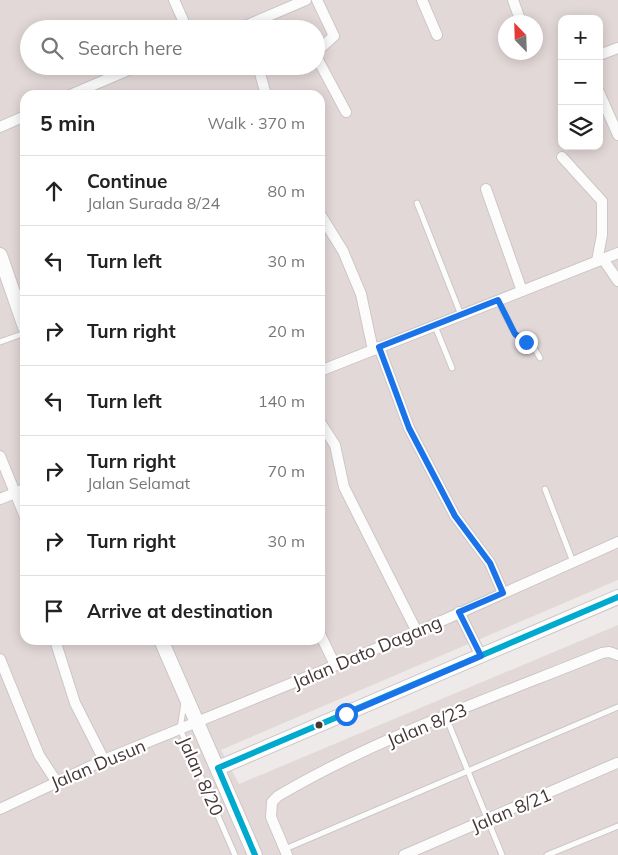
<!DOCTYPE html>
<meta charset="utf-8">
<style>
body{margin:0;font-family:Mulish,sans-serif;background:#f2f2f2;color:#222}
.controls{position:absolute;right:15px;top:15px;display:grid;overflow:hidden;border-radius:10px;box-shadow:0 2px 12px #0003}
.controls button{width:45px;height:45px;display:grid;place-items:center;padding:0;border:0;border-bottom:1px solid #e0e0e0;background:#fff;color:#222;font:25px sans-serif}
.compass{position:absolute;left:498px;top:15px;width:45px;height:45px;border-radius:50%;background:#fff;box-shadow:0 2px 12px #0003;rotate:337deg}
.stop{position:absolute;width:15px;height:15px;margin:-11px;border:4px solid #1a73e8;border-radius:50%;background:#fff}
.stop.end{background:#1a73e8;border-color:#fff;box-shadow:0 1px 5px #0008}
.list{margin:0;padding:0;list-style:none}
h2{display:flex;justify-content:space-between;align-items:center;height:65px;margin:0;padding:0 20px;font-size:21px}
h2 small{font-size:16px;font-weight:400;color:#767676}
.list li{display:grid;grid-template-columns:32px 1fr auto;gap:15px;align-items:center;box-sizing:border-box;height:70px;padding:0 20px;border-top:1px solid #e0e0e0}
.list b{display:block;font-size:19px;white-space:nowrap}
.list p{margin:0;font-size:16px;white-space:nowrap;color:#767676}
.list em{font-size:16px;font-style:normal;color:#767676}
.icon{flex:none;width:28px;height:28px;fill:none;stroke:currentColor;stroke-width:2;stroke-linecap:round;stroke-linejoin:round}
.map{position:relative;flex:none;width:618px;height:855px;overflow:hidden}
.search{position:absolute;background:#fff;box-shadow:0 2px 12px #0003;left:20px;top:20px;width:305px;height:55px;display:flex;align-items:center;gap:12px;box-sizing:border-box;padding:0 18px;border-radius:28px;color:#767676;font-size:19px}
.panel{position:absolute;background:#fff;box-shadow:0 2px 12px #0003;left:20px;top:90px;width:305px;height:555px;border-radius:15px}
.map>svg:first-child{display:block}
.residential{fill:#e3d8d8;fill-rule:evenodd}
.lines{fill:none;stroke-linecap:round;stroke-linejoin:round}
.service-casing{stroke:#ccc6c6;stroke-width:7}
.minor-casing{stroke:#ccc6c6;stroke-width:12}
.tertiary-casing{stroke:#ccc6c6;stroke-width:16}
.service{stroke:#fdfcfc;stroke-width:5}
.minor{stroke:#fdfcfc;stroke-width:10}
.tertiary{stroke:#fdfcfc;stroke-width:14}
.bus-1-casing{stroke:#fff;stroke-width:10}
.bus-1{stroke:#00a9ce;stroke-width:6}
.route{stroke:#1a73e8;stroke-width:6}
.bus-dot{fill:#453738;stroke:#fff;stroke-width:2}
.labels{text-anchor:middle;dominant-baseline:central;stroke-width:4.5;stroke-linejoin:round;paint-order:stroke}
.street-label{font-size:18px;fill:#453738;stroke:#fff}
</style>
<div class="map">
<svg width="618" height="855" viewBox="0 0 618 855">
<rect width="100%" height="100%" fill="#efeaea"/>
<path class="residential" d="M0,0h618v580l-397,170 18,34 379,-159v230h-618zM562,19h37v127h-37zM506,22h30v30h-30zM29,29h287v37h-287zM25,95h295v545h-295z"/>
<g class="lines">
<defs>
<g id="service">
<polyline points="90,86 93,95"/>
<polyline points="417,203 461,315"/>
<polyline points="498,301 515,334 533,346 540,358"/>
<polyline points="435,326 452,368"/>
<polyline points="0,342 25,333"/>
<polyline points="545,489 573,562"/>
<polyline points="184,703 180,729 235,855"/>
<polyline points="446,717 502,855"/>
<polyline points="285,849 618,707"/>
<polyline points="547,855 618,826"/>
</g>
<g id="minor">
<polyline points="174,0 187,29"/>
<polyline points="422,0 437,35"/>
<polyline points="513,0 521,22"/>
<polyline points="238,29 306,0"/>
<polyline points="316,52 334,36 317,0"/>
<polyline points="599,55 618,48"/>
<polyline points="316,56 346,112"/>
<polyline points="258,66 266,95"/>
<polyline points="599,92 618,135"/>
<polyline points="70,95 138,66"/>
<polyline points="0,127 25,116"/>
<polyline points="562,157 602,201 602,235 597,261"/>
<polyline points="486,189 522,291"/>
<polyline points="320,214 343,251 361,294 373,350"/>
<polyline points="603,259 618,281"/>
<polyline points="379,347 409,428 455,516 490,563 503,593"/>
<polyline points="320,371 618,253"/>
<polyline points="320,422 335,445 344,487 417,632"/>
<polyline points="0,456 25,517"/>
<polyline points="0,499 25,489"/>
<polyline points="459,612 481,656"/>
<polyline points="320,634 335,665"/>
<polyline points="55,640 75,703 104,760"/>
<polyline points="0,659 39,755 56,781"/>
<polyline points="0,809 104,760 417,632 618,542"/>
<path d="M287,855l-16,-38 1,-15 6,-6c98,-58 218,-100 324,-143l7,-1 9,3"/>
<polyline points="404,855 617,763"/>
</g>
<g id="tertiary">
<polyline points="0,255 25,327"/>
<polyline points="161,640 255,855"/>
<polyline points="218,768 618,597"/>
</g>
</defs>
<use href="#service" class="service-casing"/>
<use href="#minor" class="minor-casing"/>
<use href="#tertiary" class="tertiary-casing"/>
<use href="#service" class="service"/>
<use href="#minor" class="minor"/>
<use href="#tertiary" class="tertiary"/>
<defs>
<polyline id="bus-1" points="255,855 218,768 618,597"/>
</defs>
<use href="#bus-1" class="bus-1-casing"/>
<use href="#bus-1" class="bus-1"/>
</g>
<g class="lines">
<polyline class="route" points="346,714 481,656 459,612 503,593 490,563 455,516 409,428 379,347 498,300 515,334 526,342"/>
</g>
<circle class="bus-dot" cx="319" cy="725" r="4.5"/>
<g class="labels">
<g class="street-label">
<text transform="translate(367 652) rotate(-23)">Jalan Dato Dagang</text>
<text transform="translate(427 725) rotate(-23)">Jalan 8/23</text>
<text transform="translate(98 764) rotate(-23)">Jalan Dusun</text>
<text transform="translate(201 776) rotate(66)">Jalan 8/20</text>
<text transform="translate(511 810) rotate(-23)">Jalan 8/21</text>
</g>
</g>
</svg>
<div class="controls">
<button>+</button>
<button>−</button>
<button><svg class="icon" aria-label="layers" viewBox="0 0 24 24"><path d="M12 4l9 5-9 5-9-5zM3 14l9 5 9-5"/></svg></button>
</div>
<svg class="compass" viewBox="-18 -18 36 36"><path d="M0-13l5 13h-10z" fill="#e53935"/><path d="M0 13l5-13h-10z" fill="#767676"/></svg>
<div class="stop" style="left:346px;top:714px"></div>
<div class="stop end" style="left:526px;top:342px"></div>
<div class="search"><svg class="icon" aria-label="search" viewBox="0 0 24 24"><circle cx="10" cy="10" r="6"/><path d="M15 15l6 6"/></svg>Search here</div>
<section class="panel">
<h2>5 min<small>Walk · 370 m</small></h2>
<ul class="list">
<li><svg class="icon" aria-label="ahead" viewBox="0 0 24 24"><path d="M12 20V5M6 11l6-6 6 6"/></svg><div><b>Continue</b><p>Jalan Surada 8/24</p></div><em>80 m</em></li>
<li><svg class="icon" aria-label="left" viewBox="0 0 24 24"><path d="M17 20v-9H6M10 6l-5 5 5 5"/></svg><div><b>Turn left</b></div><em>30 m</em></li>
<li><svg class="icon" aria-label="right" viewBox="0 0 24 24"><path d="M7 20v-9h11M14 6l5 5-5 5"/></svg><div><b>Turn right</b></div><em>20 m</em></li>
<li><svg class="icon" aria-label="left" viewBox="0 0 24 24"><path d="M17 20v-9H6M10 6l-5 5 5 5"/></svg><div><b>Turn left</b></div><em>140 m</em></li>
<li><svg class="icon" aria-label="right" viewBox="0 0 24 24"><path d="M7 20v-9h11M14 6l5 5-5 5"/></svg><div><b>Turn right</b><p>Jalan Selamat</p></div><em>70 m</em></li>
<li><svg class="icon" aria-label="right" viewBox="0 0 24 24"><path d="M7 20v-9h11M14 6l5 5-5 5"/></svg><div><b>Turn right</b></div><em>30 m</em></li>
<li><svg class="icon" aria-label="arrive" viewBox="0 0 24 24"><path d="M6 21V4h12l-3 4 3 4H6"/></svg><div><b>Arrive at destination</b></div></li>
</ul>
</section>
</div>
